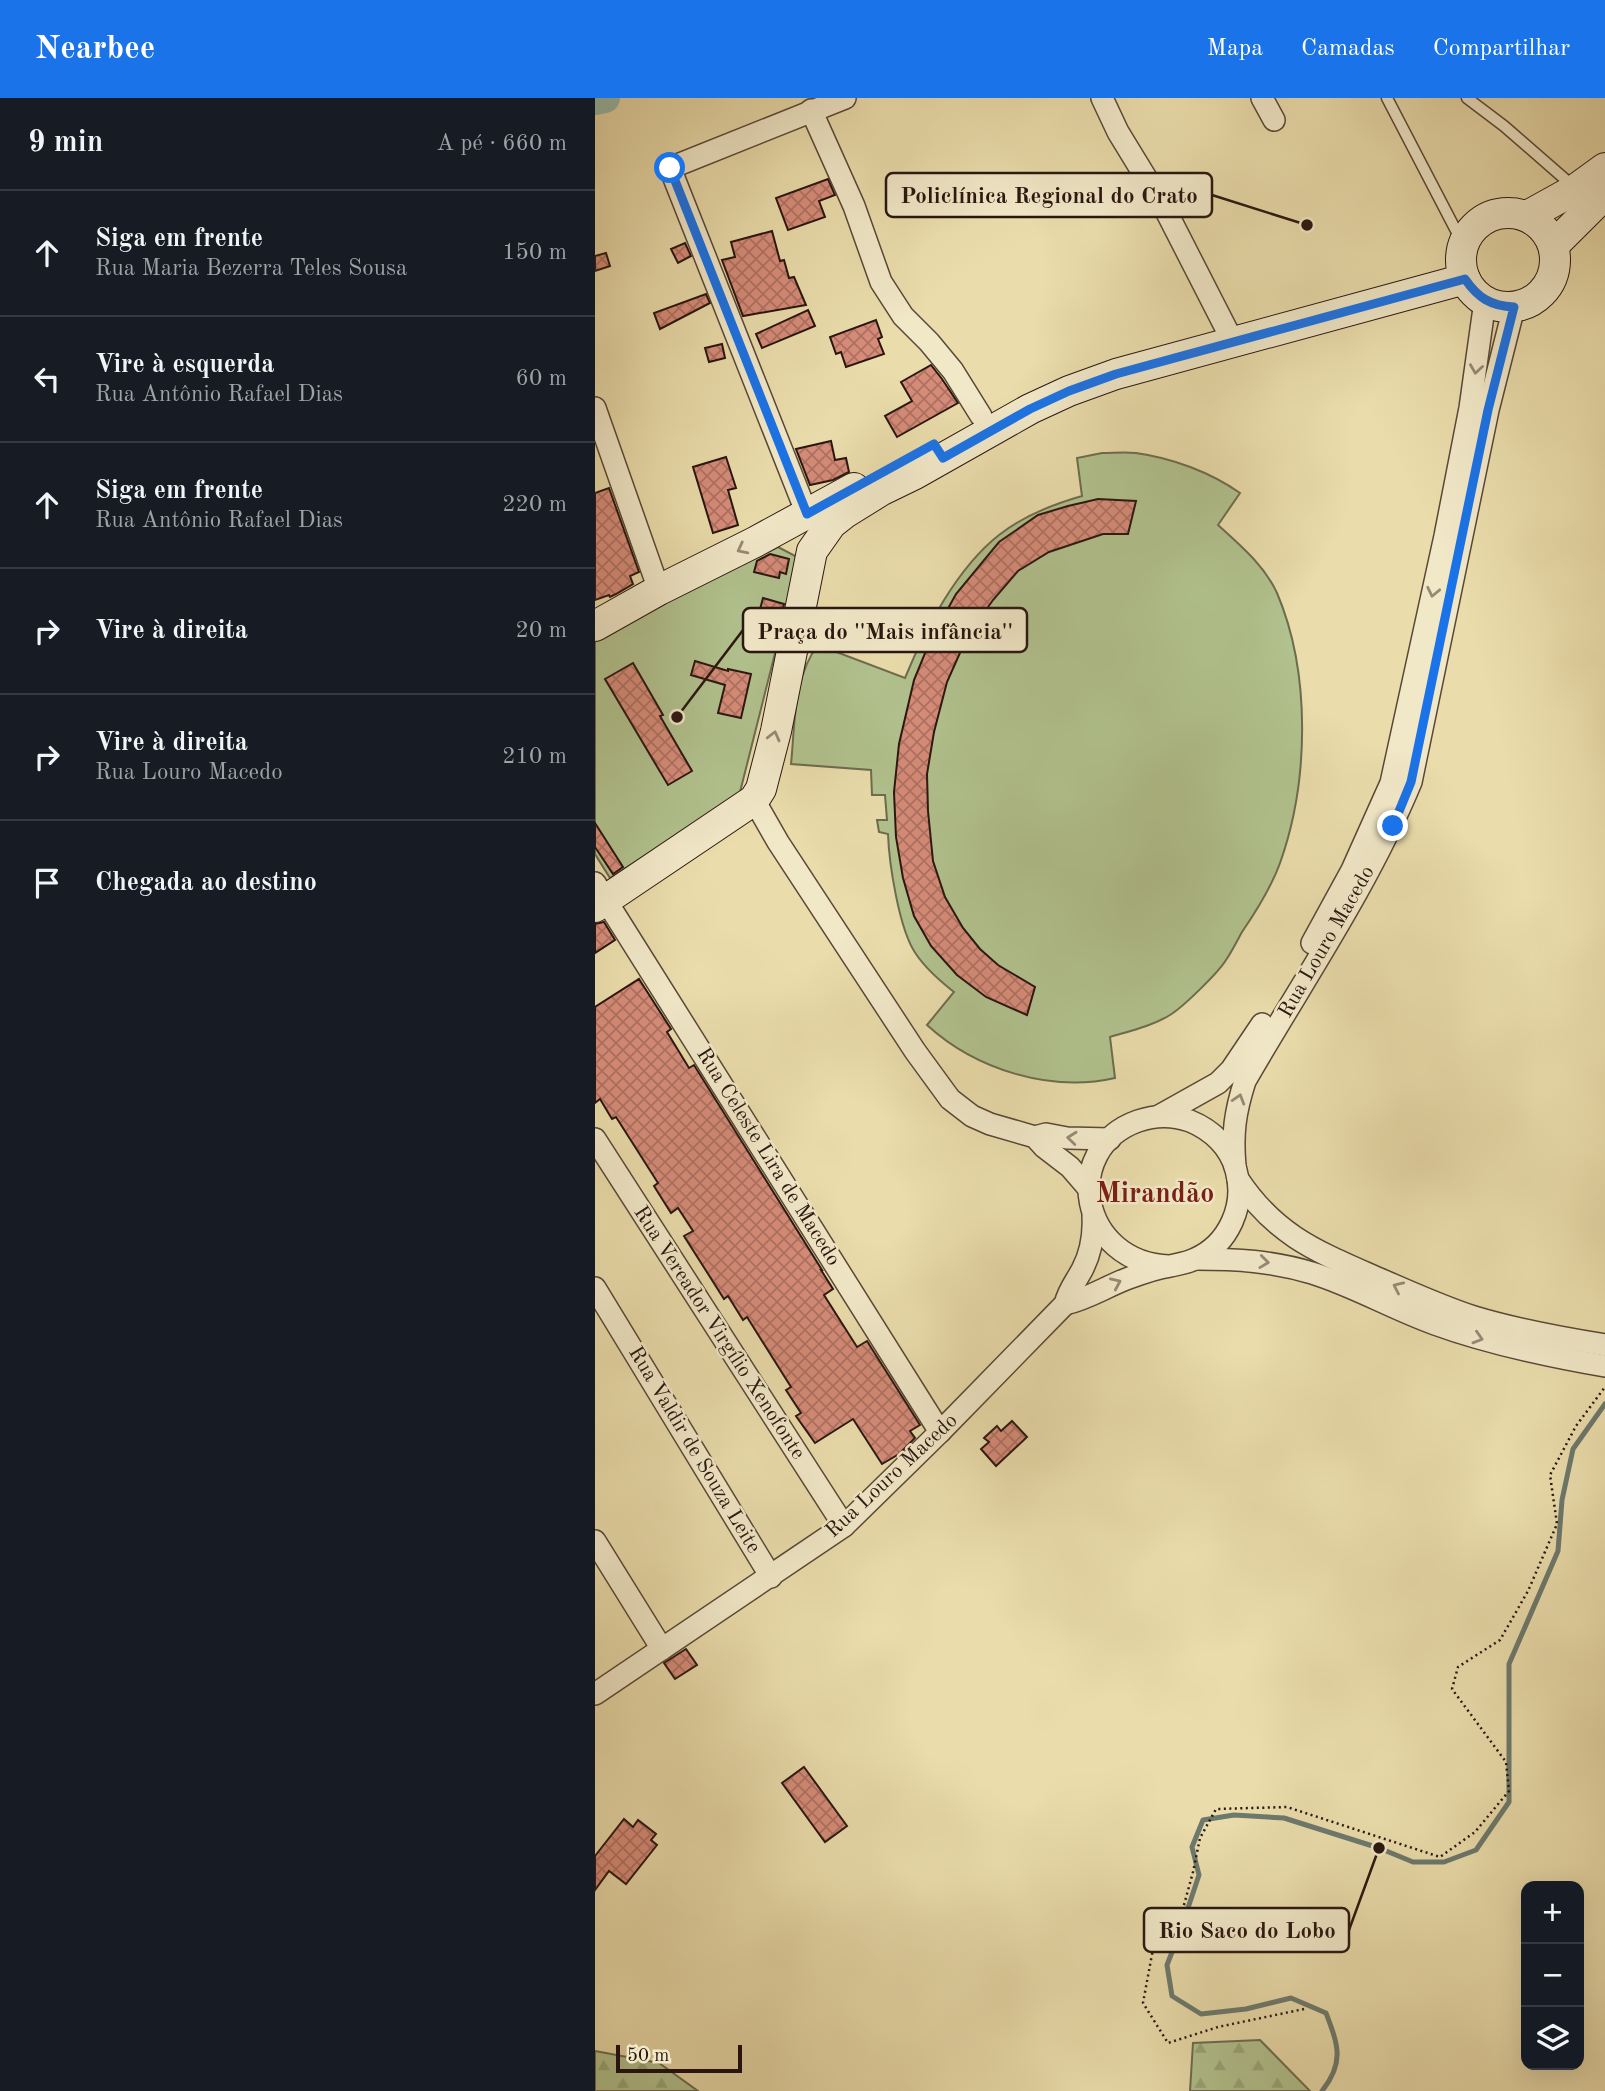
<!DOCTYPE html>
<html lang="pt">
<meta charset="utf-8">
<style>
body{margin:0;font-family:"Old Standard TT",serif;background:#20242c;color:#f1f3f6}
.controls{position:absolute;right:21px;bottom:21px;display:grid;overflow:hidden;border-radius:14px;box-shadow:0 7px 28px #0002}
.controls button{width:63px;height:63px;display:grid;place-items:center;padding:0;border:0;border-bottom:2px solid #363941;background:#171b24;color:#f1f3f6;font:35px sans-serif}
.scale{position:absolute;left:21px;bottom:18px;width:126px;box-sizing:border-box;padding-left:7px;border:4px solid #291610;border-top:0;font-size:19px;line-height:24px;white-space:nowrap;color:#291610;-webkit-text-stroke:5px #f1e8c8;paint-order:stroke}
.stop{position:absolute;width:21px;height:21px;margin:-16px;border:5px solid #1a73e8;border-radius:50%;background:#fff}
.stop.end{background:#1a73e8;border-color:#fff;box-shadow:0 2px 7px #0008}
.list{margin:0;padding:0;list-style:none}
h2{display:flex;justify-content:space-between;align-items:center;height:91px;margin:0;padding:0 28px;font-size:30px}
h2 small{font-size:23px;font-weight:400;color:#9ea1a6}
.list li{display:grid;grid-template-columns:46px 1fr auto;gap:21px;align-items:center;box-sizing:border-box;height:126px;padding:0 28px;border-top:2px solid #363941}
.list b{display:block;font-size:26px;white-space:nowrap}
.list p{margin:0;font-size:23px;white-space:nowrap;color:#9ea1a6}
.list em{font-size:23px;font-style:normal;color:#9ea1a6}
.icon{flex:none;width:38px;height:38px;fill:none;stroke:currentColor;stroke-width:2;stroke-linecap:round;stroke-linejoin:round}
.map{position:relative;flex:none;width:1010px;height:1993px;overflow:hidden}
header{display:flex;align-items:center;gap:42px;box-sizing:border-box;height:98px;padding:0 35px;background:#1a73e8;color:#fff}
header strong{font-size:33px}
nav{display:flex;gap:38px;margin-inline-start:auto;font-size:24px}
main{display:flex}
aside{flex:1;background:#171b24}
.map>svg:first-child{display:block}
.forest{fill:url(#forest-firs);stroke:#6d6c4f;stroke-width:2}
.park{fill:#b1c28e;stroke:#6d6c4f;stroke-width:2}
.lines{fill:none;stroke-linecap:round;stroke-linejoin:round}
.stream{stroke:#6c796d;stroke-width:5}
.river{stroke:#98bbab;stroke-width:30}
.building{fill:url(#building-cross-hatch);stroke:#291610;stroke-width:2}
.lane-casing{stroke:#594837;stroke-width:13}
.street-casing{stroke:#594837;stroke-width:24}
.secondary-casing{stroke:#291610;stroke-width:32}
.path{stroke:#291610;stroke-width:2.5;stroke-dasharray:2 3.5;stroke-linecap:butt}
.lane{stroke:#f1e8c8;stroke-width:10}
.street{stroke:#f1e8c8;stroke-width:21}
.secondary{stroke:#f1e8c8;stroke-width:30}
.oneway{stroke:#978a75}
.route{stroke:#1a73e8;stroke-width:9}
.labels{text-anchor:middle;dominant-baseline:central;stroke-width:5;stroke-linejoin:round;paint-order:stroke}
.street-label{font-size:21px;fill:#291610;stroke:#f1e8c8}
.district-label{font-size:28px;font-weight:bold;fill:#7a1f14;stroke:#f1e8c8}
.leader{fill:none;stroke:#291610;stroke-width:2.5}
.callout-dot{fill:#291610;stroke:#f1e8c8;stroke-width:2.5}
.callout{fill:#f1e8c8;stroke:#291610;stroke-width:2.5}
.callout-label{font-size:23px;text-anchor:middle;font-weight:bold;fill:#291610}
</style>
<header>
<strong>Nearbee</strong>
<nav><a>Mapa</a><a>Camadas</a><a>Compartilhar</a></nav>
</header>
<main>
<aside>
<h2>9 min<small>A pé · 660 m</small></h2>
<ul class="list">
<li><svg class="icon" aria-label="ahead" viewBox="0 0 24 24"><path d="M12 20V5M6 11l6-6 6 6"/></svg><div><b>Siga em frente</b><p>Rua Maria Bezerra Teles Sousa</p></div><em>150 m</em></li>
<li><svg class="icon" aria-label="left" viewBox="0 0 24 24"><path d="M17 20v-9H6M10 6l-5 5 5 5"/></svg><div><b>Vire à esquerda</b><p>Rua Antônio Rafael Dias</p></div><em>60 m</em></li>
<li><svg class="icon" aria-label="ahead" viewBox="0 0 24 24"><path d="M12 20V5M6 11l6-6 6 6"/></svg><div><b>Siga em frente</b><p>Rua Antônio Rafael Dias</p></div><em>220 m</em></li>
<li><svg class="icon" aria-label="right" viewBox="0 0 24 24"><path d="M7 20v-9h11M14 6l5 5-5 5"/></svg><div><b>Vire à direita</b></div><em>20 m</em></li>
<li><svg class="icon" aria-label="right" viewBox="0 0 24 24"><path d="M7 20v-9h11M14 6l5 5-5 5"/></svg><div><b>Vire à direita</b><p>Rua Louro Macedo</p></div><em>210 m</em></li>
<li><svg class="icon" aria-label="arrive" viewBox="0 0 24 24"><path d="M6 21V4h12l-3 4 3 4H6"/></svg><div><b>Chegada ao destino</b></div></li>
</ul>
</aside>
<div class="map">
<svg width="1010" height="1993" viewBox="0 0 1010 1993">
<defs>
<pattern id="forest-firs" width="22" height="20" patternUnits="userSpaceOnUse" patternTransform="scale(1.75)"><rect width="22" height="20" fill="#b1c28e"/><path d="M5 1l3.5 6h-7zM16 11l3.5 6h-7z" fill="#98a679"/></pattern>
<pattern id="building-cross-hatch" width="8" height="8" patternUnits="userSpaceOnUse" patternTransform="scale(1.75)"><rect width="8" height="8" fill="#d68c79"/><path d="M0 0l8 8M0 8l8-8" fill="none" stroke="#ae7162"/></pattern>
</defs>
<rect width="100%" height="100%" fill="#eadcab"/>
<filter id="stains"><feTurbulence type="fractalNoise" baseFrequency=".00286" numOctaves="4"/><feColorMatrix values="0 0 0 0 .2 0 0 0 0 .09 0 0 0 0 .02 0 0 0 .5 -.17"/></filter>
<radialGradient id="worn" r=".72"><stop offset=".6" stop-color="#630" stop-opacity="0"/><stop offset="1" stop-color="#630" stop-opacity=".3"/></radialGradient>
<g class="forest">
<polygon points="665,1942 715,1993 595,1993 598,1945"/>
<polygon points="0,1953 64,1965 103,1993 0,1993"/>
</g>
<g class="park">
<path d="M507,355c11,0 23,-1 34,0 36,5 74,19 104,40l-22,32c22,20 46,40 59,68 34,80 32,189 3,270 -9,25 -23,47 -38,69 -5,9 -10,19 -16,28 -8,13 -43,47 -56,55 -18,11 -40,16 -60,22l5,41c-65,15 -140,-9 -188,-53l27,-33c-14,-11 -28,-23 -38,-38 -17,-24 -27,-91 -28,-120l-9,-2 -2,-12h10l-2,-25h-13l-1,-25 -80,-6c4,-39 2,-87 27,-119l87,33c20,-49 52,-110 94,-143 24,-19 55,-31 83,-39l-5,-38z"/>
<polygon points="183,449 204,460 144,698 15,780 0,756 0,540"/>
</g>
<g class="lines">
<path class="stream" d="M727,1993c23,-29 16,-46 4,-78l-35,-15 -45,11 -45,5 -29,-18 -5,-31 14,-36 18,-54 -7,-28 11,-27 31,-5 50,3 95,30 34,14h31l32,-12 33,-48v-138l49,-113 4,-51 11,-51 32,-45"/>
<polyline class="river" points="0,2 10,0"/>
</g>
<g class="building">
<polygon points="233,81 240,97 224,103 230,119 193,132 181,100"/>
<polygon points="177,133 185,163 189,162 194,180 199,179 211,207 148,218 127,162 140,159 136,144"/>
<polygon points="90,145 96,158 83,165 76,151"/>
<polygon points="11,155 15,168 0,173 0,158"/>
<polygon points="111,196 115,205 65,231 59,215"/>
<polygon points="213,212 220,228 167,250 161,236"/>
<polygon points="281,222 287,239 283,241 289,256 251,269 246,254 241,256 235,239"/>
<polygon points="127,246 130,260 114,264 110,250"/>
<polygon points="336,267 347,281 363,305 302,339 290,318 317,303 306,284"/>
<polygon points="236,343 240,362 251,360 254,374 238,382 215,387 201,351"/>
<polygon points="131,359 141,390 133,392 143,427 118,435 98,369"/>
<polygon points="14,390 44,474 35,478 38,486 21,496 15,499 14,497 0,502 0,395"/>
<polygon points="503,401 541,403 533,436 508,436 454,454 423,473 398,502 372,539 352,584 339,634 332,676 333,713 338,763 350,799 368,830 385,851 403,867 440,889 432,917 391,899 362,877 336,848 319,818 308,780 301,739 299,694 304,646 319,582 335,543 361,496 404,444 443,417 473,408"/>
<polygon points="175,456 194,461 191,476 185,474 184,480 159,474 162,463"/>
<polygon points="168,500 189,506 185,522 164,515"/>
<polygon points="100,563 133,573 133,571 156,576 146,620 123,615 130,587 96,577"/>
<polygon points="38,565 68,617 65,618 97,673 73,687 10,581"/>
<polygon points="0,725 28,769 18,776 0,749"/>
<polygon points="9,824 20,842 0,855 0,826"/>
<polygon points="44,881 76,931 72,934 94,970 99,967 227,1172 226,1172 238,1191 229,1197 262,1249 272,1243 325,1327 315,1333 320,1340 304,1356 287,1366 258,1321 220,1345 201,1318 206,1315 191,1292 196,1289 152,1219 148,1222 133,1198 129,1201 89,1138 98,1133 83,1110 76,1115 59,1088 63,1085 21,1019 17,1021 5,1001 0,1005 0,909"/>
<polygon points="417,1323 432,1339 401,1368 386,1351 394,1344 389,1340 402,1328 406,1333"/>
<polygon points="91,1551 102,1567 80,1581 69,1565"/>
<polygon points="209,1669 252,1728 230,1744 187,1685"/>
<polygon points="29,1721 38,1729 43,1722 61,1736 56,1742 62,1747 31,1786 14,1773 0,1792 0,1758"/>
</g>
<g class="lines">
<defs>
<g id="lane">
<polyline points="792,0 868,146"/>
<polyline points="872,0 909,28 979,89"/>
</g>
<g id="street">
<polyline points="507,0 523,34 570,111 638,244"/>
<polyline points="667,0 679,22"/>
<polyline points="216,12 259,108 286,184 308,218 334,244 358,273 386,318"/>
<polyline points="0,310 64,492"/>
<polyline points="212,416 75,70 250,0"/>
<polyline points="159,702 183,744 320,953 355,1001 377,1018 395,1026 440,1039 449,1049 475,1069 494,1091"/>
<polyline points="0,785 345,1334"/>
<polyline points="717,845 757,772 796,685 850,438 875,310 890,203"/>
<polyline points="564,1018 623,985 636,972 667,926"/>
<polyline points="440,1039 451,1036 472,1040 515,1041"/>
<polyline points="0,1041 249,1428"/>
<path d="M640,1068c-3,-32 0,-54 10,-85 57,-99 122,-193 166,-299l77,-372 26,-103"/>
<path d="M643,1081c37,56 78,72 137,98 33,14 65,29 99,40 43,13 87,21 131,28"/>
<path d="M601,1161c40,0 77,2 116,14 42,13 81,36 123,51 55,20 112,32 170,42"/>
<polyline points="0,1190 176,1479"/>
<path d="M470,1206c23,-5 42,-18 64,-26 13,-5 27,-10 41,-12 9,-2 17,-3 25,-7 34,-15 51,-54 41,-89 -6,-23 -24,-40 -46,-49 -17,-6 -35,-6 -52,0 -79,28 -58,142 31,145"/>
<polyline points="0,1443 67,1551"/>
<path d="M0,1596l249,-168 96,-94 125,-128c4,-15 10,-21 17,-34 9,-17 12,-35 11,-54"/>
</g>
<g id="secondary">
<circle cx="913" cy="162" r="47"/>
<polyline points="932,118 981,91 1010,70"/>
<polyline points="959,147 1010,96"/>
<polyline points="0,528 64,492 160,444 259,390"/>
<polyline points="0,809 159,702 166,691 181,633 217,453 236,426 250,415 287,392 320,376 435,311 474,293 521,276 870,181"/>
</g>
</defs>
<use href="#lane" class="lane-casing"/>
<use href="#street" class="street-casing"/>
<use href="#secondary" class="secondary-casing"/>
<polyline class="path" points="709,1911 623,1929 573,1945 548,1905 558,1851 586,1818 598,1774 605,1740 621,1711 692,1709 845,1759 880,1734 914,1693 911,1664 857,1591 863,1569 905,1542 933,1493 962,1426 955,1377 981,1328 1010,1289"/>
<use href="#lane" class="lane"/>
<use href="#street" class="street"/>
<use href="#secondary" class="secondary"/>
</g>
<defs><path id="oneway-chevron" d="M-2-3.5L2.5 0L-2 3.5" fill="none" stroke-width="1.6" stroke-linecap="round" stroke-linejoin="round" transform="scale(1.75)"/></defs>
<g class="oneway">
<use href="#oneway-chevron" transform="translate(881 271) rotate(98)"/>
<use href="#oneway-chevron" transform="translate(147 451) rotate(153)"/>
<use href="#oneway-chevron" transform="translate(838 494) rotate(102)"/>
<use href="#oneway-chevron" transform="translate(179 638) rotate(-76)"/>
<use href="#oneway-chevron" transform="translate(644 1001) rotate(-73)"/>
<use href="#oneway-chevron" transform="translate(477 1040) rotate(-174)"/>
<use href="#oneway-chevron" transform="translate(669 1164) rotate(7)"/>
<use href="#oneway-chevron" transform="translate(521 1185) rotate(-24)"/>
<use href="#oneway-chevron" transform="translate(803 1189) rotate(-155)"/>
<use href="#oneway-chevron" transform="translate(883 1240) rotate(17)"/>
</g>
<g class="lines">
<path class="route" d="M75,70l137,346 127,-70 9,14 87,-49 39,-18 47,-17 349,-95c13,19 26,27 49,28l-26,103 -77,372 -18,44"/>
</g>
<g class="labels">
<g class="street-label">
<text transform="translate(732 844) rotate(-60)">Rua Louro Macedo</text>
<text transform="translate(173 1059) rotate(58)">Rua Celeste Lira de Macedo</text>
<text transform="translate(124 1235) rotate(57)">Rua Vereador Virgílio Xenofonte</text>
<text transform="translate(99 1352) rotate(59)">Rua Valdir de Souza Leite</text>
<text transform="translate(297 1378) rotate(-43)">Rua Louro Macedo</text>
</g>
<g class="district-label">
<text x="560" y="1097">Mirandão</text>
</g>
</g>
<path class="leader" d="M712 127L617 97M82 619L148 532M784 1750L754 1832"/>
<g class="callout-dot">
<circle cx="712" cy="127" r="7"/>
<circle cx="82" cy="619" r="7"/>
<circle cx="784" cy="1750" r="7"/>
</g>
<g class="callout">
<rect x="291" y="75" width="326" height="44" rx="7"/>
<rect x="148" y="510" width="284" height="44" rx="7"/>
<rect x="549" y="1810" width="205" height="44" rx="7"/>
</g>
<g class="callout-label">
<text x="454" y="105">Policlínica Regional do Crato</text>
<text x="290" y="541">Praça do ''Mais infância''</text>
<text x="652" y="1840">Rio Saco do Lobo</text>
</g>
<rect width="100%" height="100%" filter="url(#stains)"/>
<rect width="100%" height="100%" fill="url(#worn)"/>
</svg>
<div class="controls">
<button>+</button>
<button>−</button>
<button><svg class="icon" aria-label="layers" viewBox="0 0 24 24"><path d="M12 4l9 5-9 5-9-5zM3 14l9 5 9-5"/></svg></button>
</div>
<div class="scale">50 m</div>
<div class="stop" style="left:75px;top:70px"></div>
<div class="stop end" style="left:798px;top:728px"></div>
</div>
</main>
